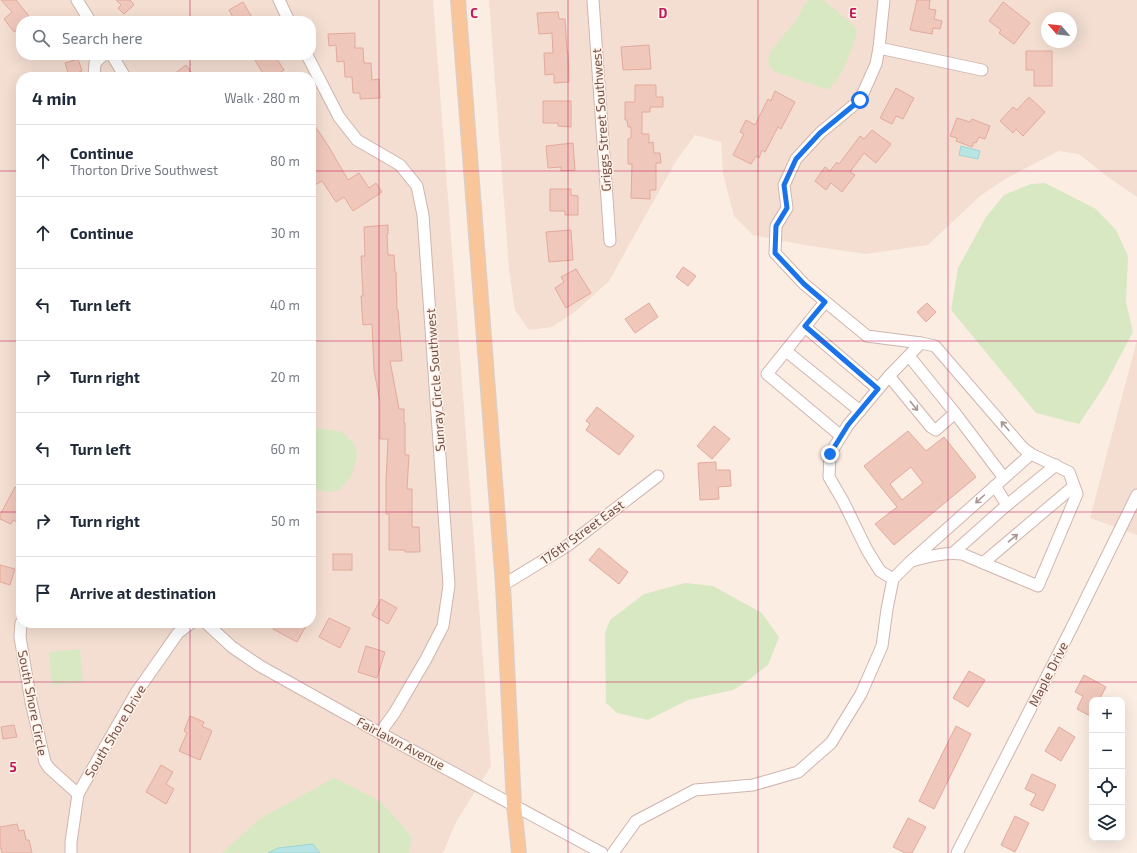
<!DOCTYPE html>
<meta charset="utf-8">
<style>
body{margin:0;font-family:"Exo 2",sans-serif;background:#f6f6f7;color:#1f2937}
.controls{position:absolute;right:12px;bottom:12px;display:grid;overflow:hidden;border-radius:8px;box-shadow:0 4px 16px #0002}
.controls button{width:36px;height:36px;display:grid;place-items:center;padding:0;border:0;border-bottom:1px solid #e0e1e3;background:#fff;color:#1f2937;font:20px sans-serif}
.compass{position:absolute;left:1041px;top:12px;width:36px;height:36px;border-radius:50%;background:#fff;box-shadow:0 4px 16px #0002;rotate:298deg}
.stop{position:absolute;width:12px;height:12px;margin:-9px;border:3px solid #1a73e8;border-radius:50%;background:#fff}
.stop.end{background:#1a73e8;border-color:#fff;box-shadow:0 1px 4px #0008}
.list{margin:0;padding:0;list-style:none}
h2{display:flex;justify-content:space-between;align-items:center;height:52px;margin:0;padding:0 16px;font-size:17px}
h2 small{font-size:13px;font-weight:400;color:#747a83}
.list li{display:grid;grid-template-columns:26px 1fr auto;gap:12px;align-items:center;box-sizing:border-box;height:72px;padding:0 16px;border-top:1px solid #e0e1e3}
.list b{display:block;font-size:15px;white-space:nowrap}
.list p{margin:0;font-size:13px;white-space:nowrap;color:#747a83}
.list em{font-size:13px;font-style:normal;color:#747a83}
.icon{flex:none;width:22px;height:22px;fill:none;stroke:currentColor;stroke-width:2;stroke-linecap:round;stroke-linejoin:round}
.map{position:relative;flex:none;width:1137px;height:853px;overflow:hidden}
.search{position:absolute;background:#fff;box-shadow:0 4px 16px #0002;left:16px;top:16px;width:300px;height:44px;display:flex;align-items:center;gap:10px;box-sizing:border-box;padding:0 14px;border-radius:16px;color:#747a83;font-size:15px}
.panel{position:absolute;background:#fff;box-shadow:0 4px 16px #0002;left:16px;top:72px;width:300px;height:556px;border-radius:16px}
.map>svg:first-child{display:block}
.residential{fill:#f3ded1;fill-rule:evenodd}
.green{fill:#d8e8c2}
.water{fill:#b8e4e3;stroke:#9ed6d5}
.building{fill:#f0c7bb;stroke:#e2aa9c;fill-rule:evenodd}
.lines{fill:none;stroke-linecap:round;stroke-linejoin:round}
.minor-casing{stroke:#cfb5ad;stroke-width:13}
.major-casing{stroke:#d8cecc;stroke-width:16}
.minor{stroke:#fff;stroke-width:11}
.major{stroke:#f9c69c;stroke-width:14}
.oneway{stroke:#ab9792}
.route{stroke:#1a73e8;stroke-width:5}
.grid{fill:none;stroke:#c2185b;stroke-width:1;stroke-opacity:0.55}
.labels{text-anchor:middle;dominant-baseline:central;stroke-width:3;stroke-linejoin:round;paint-order:stroke}
.street-label{font-size:13px;fill:#735149;stroke:#fff2e8}
.grid-label{font-size:13px;text-anchor:middle;font-weight:bold;fill:#c2185b;stroke:#fff2e8;stroke-width:3;stroke-linejoin:round;paint-order:stroke}
</style>
<div class="map">
<svg width="1137" height="853" viewBox="0 0 1137 853">
<rect width="100%" height="100%" fill="#fcede3"/>
<g class="residential">
<path d="M0,0h433l58,766 -35,56 -13,31h-443zM21,21h290v34h-290zM21,77h290v546h-290z"/>
<path d="M489,0h648v197l-32,-22 -26,-21 -20,-3 -54,28 -25,17 -52,49 -62,9 -62,-9 -51,-10 -19,-19 -11,-42 -2,-32 -26,-7 -19,26 -67,120 -33,30 -24,16 -23,3 -14,-20 -6,-41zM1047,18h24v24h-24z"/>
<polygon points="1137,340 1137,535 1090,518"/>
</g>
<g class="green">
<path d="M808,0h15l3,2 27,23 4,6c-4,16 -10,33 -19,47 -3,4 -7,8 -10,12l-52,-18c-3,-2 -6,-4 -7,-7 -4,-13 18,-32 25,-42 5,-7 8,-15 13,-22z"/>
<polygon points="1045,183 1096,209 1116,230 1128,256 1126,302 1133,332 1105,385 1079,424 1036,413 951,310 958,268 986,217 1004,195 1031,184"/>
<polygon points="311,428 339,431 342,432 353,442 356,448 357,456 352,474 346,483 337,491 326,492 311,487"/>
<polygon points="685,583 713,586 762,613 779,637 768,665 746,682 733,690 688,700 648,720 617,713 606,703 605,633 610,620 644,594"/>
<polygon points="80,649 83,682 52,685 49,652"/>
<polygon points="334,778 380,801 412,837 409,853 222,853 261,818"/>
</g>
<g class="water">
<polygon points="961,146 980,151 978,159 959,155"/>
<polygon points="313,844 320,853 268,853 278,848"/>
</g>
<g class="building">
<polygon points="1,0 16,0 33,21 21,21 21,27 14,32 4,19 12,12"/>
<polygon points="116,0 130,0 134,5 124,14 118,8 121,5"/>
<polygon points="917,0 930,0 929,9 936,10 934,19 942,21 940,29 933,28 932,34 910,30"/>
<polygon points="243,2 254,21 235,21 229,10"/>
<polygon points="1003,2 1030,23 1014,44 999,33 1001,30 989,21"/>
<polygon points="558,12 559,19 565,19 567,52 568,52 569,82 554,83 554,74 545,75 544,53 553,53 552,33 539,34 537,13"/>
<polygon points="355,33 355,48 363,48 364,63 371,63 372,80 379,79 380,98 360,99 360,93 353,93 352,77 345,77 344,61 337,62 336,45 329,46 328,34"/>
<polygon points="649,45 651,69 623,70 621,47"/>
<polygon points="1026,51 1052,51 1052,86 1034,86 1034,70 1026,70"/>
<polygon points="252,55 272,55 275,60 277,59 284,70 273,77 265,77"/>
<polygon points="78,59 82,71 69,76 65,63"/>
<polygon points="186,65 195,77 170,77"/>
<polygon points="635,85 656,85 656,97 663,97 663,107 650,107 650,112 642,112 642,134 649,134 649,143 653,142 654,153 660,153 661,163 656,163 656,190 650,190 650,199 631,198 632,164 628,164 628,139 631,138 631,127 628,127 627,120 625,120 625,102 635,102"/>
<polygon points="896,88 914,98 903,119 896,116 892,124 880,118"/>
<polygon points="775,91 795,102 781,129 778,127 765,152 762,150 759,158 756,156 751,164 733,155 744,134 740,132 746,120 755,125 768,99 771,101"/>
<polygon points="1029,97 1045,112 1023,136 1016,129 1013,133 1000,121 1013,107 1017,110"/>
<polygon points="543,101 571,101 571,127 558,126 558,123 543,123"/>
<polygon points="957,118 970,122 972,119 990,126 985,139 979,137 976,143 974,142 972,147 956,141 957,138 950,136"/>
<polygon points="311,120 329,147 348,180 359,173 369,188 376,183 382,192 353,211 344,197 336,202 322,181 315,185 311,177"/>
<polygon points="872,130 891,144 876,163 864,153 850,172 855,175 842,192 831,183 826,190 815,181 825,167 830,171 837,162 839,164 860,136 864,139"/>
<polygon points="573,143 575,170 561,171 561,167 548,168 546,146"/>
<polygon points="550,189 571,189 571,195 578,196 578,215 565,215 565,211 550,211"/>
<polygon points="388,225 388,234 387,234 388,255 394,255 395,272 396,272 397,310 398,310 402,361 390,361 399,409 404,409 404,423 405,423 405,455 409,455 407,489 412,489 412,527 419,527 420,552 405,552 405,550 389,550 389,514 386,514 386,482 388,439 380,439 380,402 374,370 372,324 363,325 361,296 363,296 361,256 365,256 364,227"/>
<polygon points="571,230 573,260 549,262 546,232"/>
<polygon points="683,267 696,276 688,286 676,277"/>
<polygon points="576,269 591,293 566,308 555,288 564,282 561,277"/>
<polygon points="649,303 658,317 635,333 625,319"/>
<polygon points="927,303 936,312 926,322 917,312"/>
<polygon points="597,407 634,436 619,455 586,430 590,424 586,421"/>
<polygon points="714,426 730,439 712,459 697,446"/>
<path d="M908,431l18,20 18,-14 32,40 -82,68 -19,-21 22,-17 -33,-41zM911,467l12,16 -21,17 -12,-16z"/>
<polygon points="716,462 716,470 730,470 731,486 718,487 719,499 700,500 698,463"/>
<polygon points="15,487 21,490 21,514 17,522 13,520 11,524 0,519 0,515"/>
<polygon points="599,548 628,572 619,584 589,560"/>
<rect x="333" y="554" width="19" height="16"/>
<polygon points="0,565 15,569 10,585 0,582"/>
<polygon points="381,599 397,608 388,624 372,615"/>
<polygon points="329,618 350,628 340,648 319,637"/>
<polygon points="276,623 300,623 306,626 297,642 273,629"/>
<polygon points="366,646 385,652 377,678 358,672"/>
<polygon points="969,671 985,680 968,707 953,698"/>
<polygon points="1084,675 1106,687 1099,700 1092,700 1092,717 1077,709 1083,696 1075,692"/>
<polygon points="190,716 204,722 202,726 212,731 200,760 179,751 187,733 184,731"/>
<polygon points="14,725 17,737 3,739 1,727"/>
<polygon points="956,726 971,734 934,809 919,801"/>
<polygon points="1059,727 1075,737 1061,761 1045,751"/>
<polygon points="161,765 173,772 166,784 174,789 166,804 146,792"/>
<polygon points="1032,774 1056,785 1043,811 1030,805 1036,794 1025,789"/>
<polygon points="1015,816 1029,823 1015,852 1001,845"/>
<polygon points="908,818 926,827 912,853 905,853 893,847"/>
<polygon points="17,824 19,831 24,830 26,840 29,840 32,853 2,853 1,848 0,848 0,827"/>
</g>
<g class="lines">
<defs>
<g id="minor">
<polyline points="77,0 90,21"/>
<polyline points="279,0 289,21"/>
<polyline points="593,0 610,241"/>
<path d="M884,0l-5,48 -3,16 -16,36 -40,33 -24,26 -12,26 3,23 -11,18 -1,27 29,31 63,52 54,7 14,3 88,102 8,6 38,18 8,22 -39,92 -76,-32c-18,-2 -35,3 -51,7"/>
<polyline points="879,48 982,70"/>
<polyline points="112,55 125,77"/>
<polyline points="307,55 339,117 357,140 400,165 417,186 423,215 449,585 443,626 426,659 395,712 380,733"/>
<polyline points="94,77 95,63 103,55"/>
<polyline points="825,302 767,374 841,436"/>
<polyline points="805,327 878,389"/>
<polyline points="786,351 860,411"/>
<polyline points="909,356 955,413"/>
<polyline points="1004,478 1031,454"/>
<polyline points="1007,505 1056,465"/>
<polyline points="953,553 1007,505 995,486"/>
<polyline points="983,563 1074,486"/>
<polyline points="893,579 880,571 867,550 843,501 829,477 830,454 848,425 889,376 921,343"/>
<polyline points="503,585 567,546 658,476"/>
<polyline points="21,623 20,637 31,702 45,762 49,768 78,794"/>
<polyline points="206,623 232,647 260,666 380,733 602,853"/>
<polyline points="71,853 71,842 78,794 136,693 178,633 191,623"/>
<polyline points="613,853 636,821 695,790 753,785 798,772 831,743 861,694 882,646 887,609 893,579 911,561 1004,478 955,413 936,430 931,427 889,376"/>
<polyline points="957,853 1072,627 1137,495"/>
</g>
<polyline id="major" points="458,0 503,585 514,805 519,853"/>
</defs>
<use href="#minor" class="minor-casing"/>
<use href="#major" class="major-casing"/>
<use href="#minor" class="minor"/>
<use href="#major" class="major"/>
</g>
<defs><path id="oneway-shaft" d="M-6 0H5M1.5-3L5.5 0L1.5 3" fill="none" stroke-width="1.6" stroke-linecap="round" stroke-linejoin="round"/></defs>
<g class="oneway">
<use href="#oneway-shaft" transform="translate(914 406) rotate(51)"/>
<use href="#oneway-shaft" transform="translate(1005 426) rotate(-131)"/>
<use href="#oneway-shaft" transform="translate(980 499) rotate(138)"/>
<use href="#oneway-shaft" transform="translate(1013 538) rotate(-40)"/>
</g>
<g class="lines">
<polyline class="route" points="830,454 848,425 878,389 805,326 825,302 804,284 775,253 776,226 787,208 784,185 796,159 820,133 860,100"/>
</g>
<path class="grid" d="M190,0v21M379,0v853M568,0v853M758,0v853M948,0v853M190,55v22M0,171h21M311,171h826M0,341h21M311,341h826M0,512h21M311,512h826M190,623v230M0,682h1137"/>
<g class="labels">
<g class="street-label">
<text transform="translate(601 120) rotate(-94)">Griggs Street Southwest</text>
<text transform="translate(435 380) rotate(-94)">Sunray Circle Southwest</text>
<text transform="translate(582 532) rotate(-36)">176th Street East</text>
<text transform="translate(1048 674) rotate(-63)">Maple Drive</text>
<text transform="translate(33 703) rotate(79)">South Shore Circle</text>
<text transform="translate(115 731) rotate(-59)">South Shore Drive</text>
<text transform="translate(401 743) rotate(28)">Fairlawn Avenue</text>
</g>
</g>
<g class="grid-label">
<text x="474" y="18">C</text>
<text x="663" y="18">D</text>
<text x="853" y="18">E</text>
<text x="13" y="772">5</text>
</g>
</svg>
<div class="controls">
<button>+</button>
<button>−</button>
<button><svg class="icon" aria-label="locate" viewBox="0 0 24 24"><circle cx="12" cy="12" r="6"/><path d="M12 2v4M12 18v4M2 12h4M18 12h4"/></svg></button>
<button><svg class="icon" aria-label="layers" viewBox="0 0 24 24"><path d="M12 4l9 5-9 5-9-5zM3 14l9 5 9-5"/></svg></button>
</div>
<svg class="compass" viewBox="-18 -18 36 36"><path d="M0-13l5 13h-10z" fill="#e53935"/><path d="M0 13l5-13h-10z" fill="#747a83"/></svg>
<div class="stop" style="left:860px;top:100px"></div>
<div class="stop end" style="left:830px;top:454px"></div>
<div class="search"><svg class="icon" aria-label="search" viewBox="0 0 24 24"><circle cx="10" cy="10" r="6"/><path d="M15 15l6 6"/></svg>Search here</div>
<section class="panel">
<h2>4 min<small>Walk · 280 m</small></h2>
<ul class="list">
<li><svg class="icon" aria-label="ahead" viewBox="0 0 24 24"><path d="M12 20V5M6 11l6-6 6 6"/></svg><div><b>Continue</b><p>Thorton Drive Southwest</p></div><em>80 m</em></li>
<li><svg class="icon" aria-label="ahead" viewBox="0 0 24 24"><path d="M12 20V5M6 11l6-6 6 6"/></svg><div><b>Continue</b></div><em>30 m</em></li>
<li><svg class="icon" aria-label="left" viewBox="0 0 24 24"><path d="M17 20v-9H6M10 6l-5 5 5 5"/></svg><div><b>Turn left</b></div><em>40 m</em></li>
<li><svg class="icon" aria-label="right" viewBox="0 0 24 24"><path d="M7 20v-9h11M14 6l5 5-5 5"/></svg><div><b>Turn right</b></div><em>20 m</em></li>
<li><svg class="icon" aria-label="left" viewBox="0 0 24 24"><path d="M17 20v-9H6M10 6l-5 5 5 5"/></svg><div><b>Turn left</b></div><em>60 m</em></li>
<li><svg class="icon" aria-label="right" viewBox="0 0 24 24"><path d="M7 20v-9h11M14 6l5 5-5 5"/></svg><div><b>Turn right</b></div><em>50 m</em></li>
<li><svg class="icon" aria-label="arrive" viewBox="0 0 24 24"><path d="M6 21V4h12l-3 4 3 4H6"/></svg><div><b>Arrive at destination</b></div></li>
</ul>
</section>
</div>
